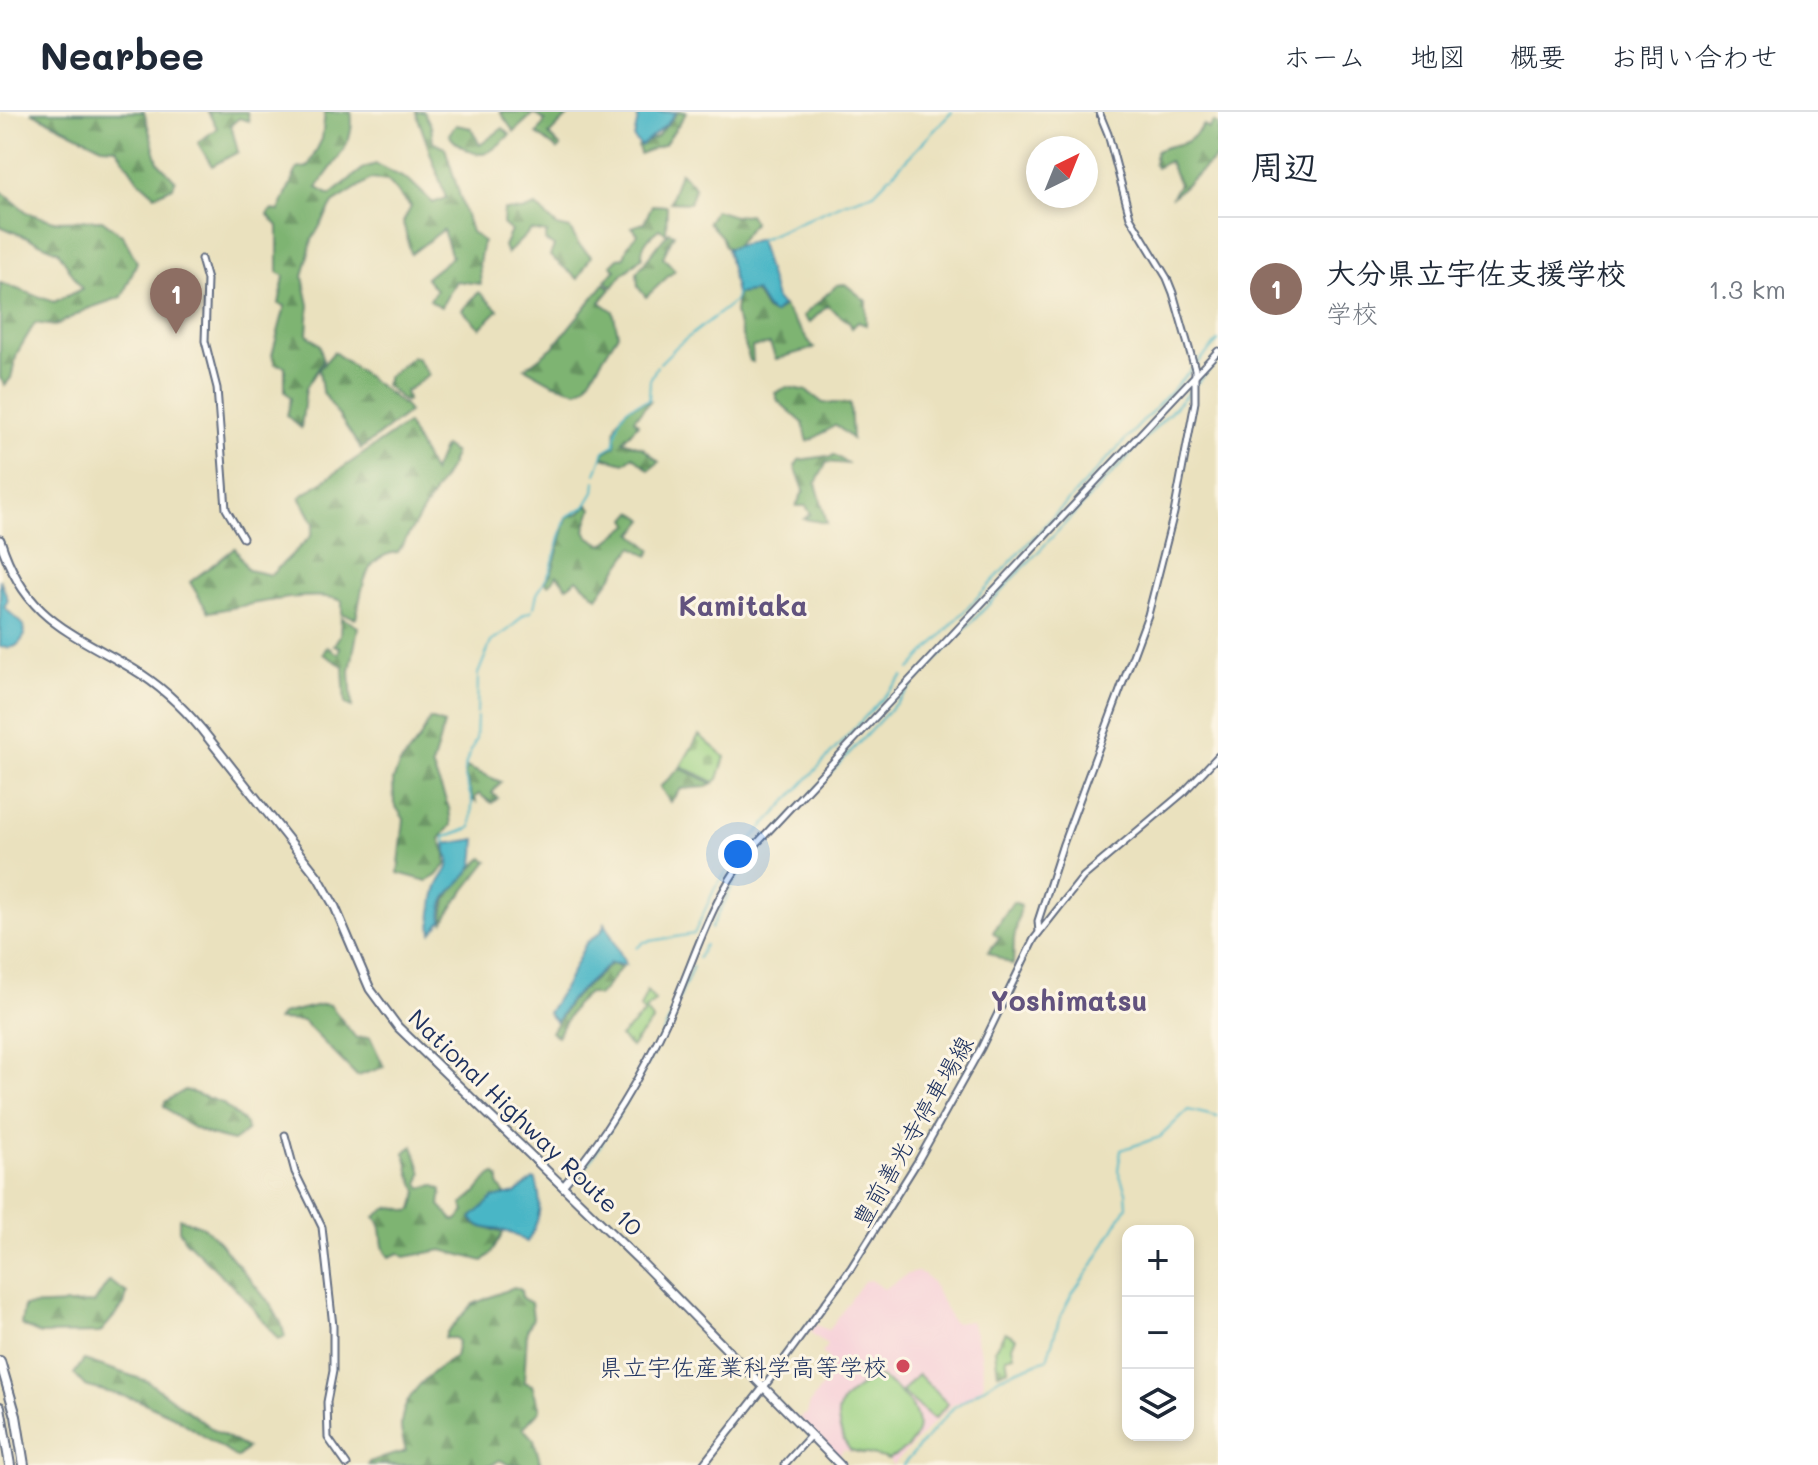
<!DOCTYPE html>
<html lang="ja">
<meta charset="utf-8">
<style>
body{margin:0;font-family:Mali,"Klee One",sans-serif;background:#f2f2f3;color:#1f2937}
.controls{position:absolute;right:24px;bottom:24px;display:grid;overflow:hidden;border-radius:16px;box-shadow:0 4px 12px #0003}
.controls button{width:72px;height:72px;display:grid;place-items:center;padding:0;border:0;border-bottom:2px solid #e0e1e3;background:#fff;color:#1f2937;font:40px sans-serif}
.compass{position:absolute;left:1026px;top:24px;width:72px;height:72px;border-radius:50%;background:#fff;box-shadow:0 4px 12px #0003;rotate:43deg}
.you{position:absolute;left:738px;top:742px;width:28px;height:28px;margin:-20px;border:6px solid #fff;border-radius:50%;background:#1a73e8;box-shadow:0 0 0 12px #1a73e833}
.badge{display:grid;place-items:center;width:52px;height:52px;border-radius:50%;background:#d1495b;color:#fff;font-size:26px;font-weight:700}
.pin{position:absolute;translate:-50% -66px;filter:drop-shadow(0 2px 4px #0008)}
.pin::after{content:'';position:absolute;top:42px;width:28px;height:24px;background:inherit;clip-path:polygon(0 0,100% 0,50% 100%)}
.list{margin:0;padding:0;list-style:none}
h2{display:flex;justify-content:space-between;align-items:center;height:104px;margin:0;padding:0 32px;font-size:34px}
h2 small{font-size:26px;font-weight:400;color:#747a83}
.list li{display:grid;grid-template-columns:52px 1fr auto;gap:24px;align-items:center;box-sizing:border-box;height:144px;padding:0 32px;border-top:2px solid #e0e1e3}
.list b{display:block;font-size:30px;white-space:nowrap}
.list p{margin:0;font-size:26px;white-space:nowrap;color:#747a83}
.list em{font-size:26px;font-style:normal;color:#747a83}
.icon{flex:none;width:44px;height:44px;fill:none;stroke:currentColor;stroke-width:2;stroke-linecap:round;stroke-linejoin:round}
.map{position:relative;flex:none;width:1218px;height:1353px;overflow:hidden}
header{display:flex;align-items:center;gap:48px;box-sizing:border-box;height:112px;padding:0 40px;background:#fff;border-bottom:2px solid #e0e1e3}
header strong{font-size:38px}
nav{display:flex;gap:44px;margin-inline-start:auto;font-size:28px}
main{display:flex}
aside{flex:1;background:#fff}
.map>svg:first-child{display:block}
.built{fill:#f6cfd8}
.grass{fill:url(#grass-tufts);stroke:#5c8071;stroke-width:2}
.forest{fill:url(#forest-firs);stroke:#4c7268;stroke-width:2}
.cemetery{fill:url(#cemetery-stones);stroke:#5c8071;stroke-width:2}
.pitch{fill:#9dd284;stroke:#5c8071;stroke-width:2}
.water{fill:#4ab6c6;stroke:#327292;stroke-width:2}
.lines{fill:none;stroke-linecap:round;stroke-linejoin:round}
.stream{stroke:#4ab6c6;stroke-width:2}
.tertiary-casing{stroke:#636d80;stroke-width:9}
.secondary-casing{stroke:#636d80;stroke-width:9}
.primary-casing{stroke:#636d80;stroke-width:10}
.trunk-casing{stroke:#636d80;stroke-width:11}
.motorway-casing{stroke:#636d80;stroke-width:12}
.tertiary{stroke:#fff;stroke-width:5}
.secondary{stroke:#fff;stroke-width:5}
.primary{stroke:#fff;stroke-width:6}
.trunk{stroke:#fff;stroke-width:7}
.motorway{stroke:#fff;stroke-width:8}
.poi-dot{fill:#d1495b;stroke:#fcf5e5;stroke-width:3}
.labels{text-anchor:middle;dominant-baseline:central;stroke-width:6;stroke-linejoin:round;paint-order:stroke}
.street-label{font-size:24px;fill:#1b2f5e;stroke:#fcf5e5}
.poi-label{font-size:24px;fill:#1b2f5e;stroke:#fcf5e5;text-anchor:end}
.quarter-label{font-size:28px;font-weight:bold;fill:#62537e;stroke:#fcf5e5}
</style>
<header>
<strong>Nearbee</strong>
<nav><a>ホーム</a><a>地図</a><a>概要</a><a>お問い合わせ</a></nav>
</header>
<main>
<div class="map">
<svg width="1218" height="1353" viewBox="0 0 1218 1353">
<defs>
<pattern id="grass-tufts" width="24" height="20" patternUnits="userSpaceOnUse" patternTransform="scale(2)"><rect width="24" height="20" fill="#9dd284"/><path d="M3 7l-1-3M5 7V3M7 7l1-3M15 17l-1-3M17 17v-4M19 17l1-3" fill="none" stroke="#7fab6f"/></pattern>
<pattern id="forest-firs" width="22" height="20" patternUnits="userSpaceOnUse" patternTransform="scale(2)"><rect width="22" height="20" fill="#7eb472"/><path d="M5 1l3.5 6h-7zM16 11l3.5 6h-7z" fill="#669361"/></pattern>
<pattern id="cemetery-stones" width="16" height="16" patternUnits="userSpaceOnUse" patternTransform="scale(2)"><rect width="16" height="16" fill="#9dd284"/><path d="M2 7V4a2 2 0 0 1 4 0v3zM10 15v-3a2 2 0 0 1 4 0v3z" fill="#7fab6f"/></pattern>
</defs>
<rect width="100%" height="100%" fill="#fcf5e5"/>
<filter id="ink" filterUnits="userSpaceOnUse"><feTurbulence type="fractalNoise" baseFrequency=".0125" numOctaves="2"/><feDisplacementMap in="SourceGraphic" scale="16" xChannelSelector="R" yChannelSelector="G"/><feConvolveMatrix kernelMatrix="1 2 1 2 8 2 1 2 1" color-interpolation-filters="sRGB"/></filter>
<filter id="wash" filterUnits="userSpaceOnUse"><feTurbulence type="fractalNoise" baseFrequency=".006" numOctaves="4" result="noise"/><feDisplacementMap in="SourceGraphic" scale="32" xChannelSelector="R" yChannelSelector="G"/><feGaussianBlur stdDeviation="1.8" result="paint"/><feColorMatrix in="noise" values="0 0 0 0 0 0 0 0 0 0 0 0 0 0 0 0 0 1.4 0 .05"/><feComposite in="paint" operator="in"/></filter>
<g filter="url(#wash)">
<rect width="100%" height="100%" fill="#eae1be"/>
<polygon class="built" points="917,1160 924,1162 932,1170 951,1208 955,1211 971,1209 981,1241 984,1270 982,1275 965,1287 949,1295 893,1353 888,1347 843,1338 838,1345 799,1305 807,1302 810,1291 826,1269 818,1262 829,1247 822,1241 827,1233 810,1220 816,1213 829,1218 864,1169 871,1168 884,1177 908,1162"/>
<polygon class="grass" points="647,879 655,889 646,898 653,908 631,935 620,925 645,901 640,896"/>
<g class="forest">
<polygon points="31,0 144,0 158,50 175,68 173,75 155,83 138,68 116,36 102,35"/>
<polygon points="208,0 247,0 249,9 239,6 231,13 238,40 212,54 198,31 217,16"/>
<path d="M325,0h26c6,31 -19,52 -34,76l13,7 34,-27 12,-4 34,17 23,22 13,-5 -30,-86h8l7,14 2,16 12,6 26,84 12,9 -4,22 2,21 -25,-3 -15,26 -11,-7 6,-10 -10,-12 26,-21 -9,-27 -32,24 -8,-32 8,-15 -23,-26 -17,-2 -38,24 -21,37 -9,37 6,28 -2,29 13,11 3,16 -17,27 -5,40 -14,-12 4,-18 -6,-7v-25l-10,-2 -3,-9 13,-49 -6,-2 5,-28 -6,-4v-46l-10,-11 3,-5 8,1 18,-42 11,-2 14,-28z"/>
<polygon points="500,0 568,0 570,2 549,23 561,35 558,38 537,22 545,9 534,1 514,20"/>
<polygon points="678,0 687,0 665,32 640,42 638,34 657,25"/>
<path d="M1213,10l5,3v31l-47,42 8,-14 -10,-23 -13,7 -2,-4 2,-13c27,-12 27,0 48,-26l4,4z"/>
<path d="M456,13l15,3 9,17 23,-17 7,7c-18,14 -24,27 -46,13 -7,-5 -11,-6 -15,-14z"/>
<polygon points="680,60 695,75 690,91 670,90"/>
<polygon points="0,78 28,101 54,109 102,108 123,124 137,150 122,185 87,197 55,214 35,211 17,241 11,266 5,273 0,266 0,171 54,190 82,177 58,139 0,114"/>
<path d="M652,93l15,1 -1,27 -7,-4c-9,7 -18,15 -17,28l-19,17 -10,13 -8,-7 11,-10 -5,-5 7,-7 6,-1 5,-14 9,-9 -6,-7 12,-4z"/>
<polygon points="536,94 557,114 570,117 579,133 591,144 578,167 550,144 554,134 545,129 547,121 531,118 507,142 504,134 511,119 503,112 504,98 522,99"/>
<polygon points="715,98 734,104 749,102 754,110 733,137 725,135 721,124 708,110"/>
<polygon points="669,120 674,122 663,145 675,158 646,185 638,175 637,160"/>
<polygon points="605,171 611,177 600,190 613,199 618,222 586,273 577,279 552,271 525,256 553,235"/>
<polygon points="845,172 866,189 866,213 858,210 852,216 849,210 827,194 809,211 803,204 837,173"/>
<polygon points="479,180 498,198 480,216 462,198"/>
<polygon points="755,180 766,198 774,202 783,194 814,236 776,247 770,232 752,235 753,250 750,249 735,201 737,182"/>
<polygon points="334,240 404,293 409,300 361,337 322,279 319,257"/>
<polygon points="412,245 417,246 429,263 405,280 408,288 405,290 385,273 388,265"/>
<polygon points="787,275 807,279 823,291 850,291 852,327 836,313 808,330 803,311 778,289 775,281"/>
<path d="M650,289l-16,18 4,5 -15,17 20,7 16,14 -10,8 -16,-14 -9,7 -21,-6 1,-5 11,-6c2,-7 -1,-12 1,-19 5,-19 18,-23 34,-26z"/>
<path d="M407,312l26,48 11,-26 10,7 -3,12 -53,87c-36,4 -35,37 -42,66l-14,-4v-13c-27,-13 -102,6 -134,11l-18,-30 45,-34 13,22 23,5 40,-39 3,-13 -14,-26z"/>
<polygon points="834,343 849,352 827,350 816,371 827,411 804,407 811,402 806,394 796,394 804,378 795,354 799,348 827,344 829,346"/>
<polygon points="588,393 592,396 585,418 588,424 603,433 629,413 627,407 633,400 645,408 633,422 652,438 648,444 633,435 597,485 577,467 567,475 557,463 549,473 545,470 552,460 567,405 580,401"/>
<polygon points="341,505 358,515 350,559 352,595 345,592 343,554 323,542 327,535 338,542 340,535 334,533 340,523"/>
<polygon points="430,607 444,612 432,654 449,696 451,713 440,727 446,742 446,753 436,764 427,769 398,761 404,707 394,692 393,669 399,653 419,628"/>
<polygon points="466,655 501,670 492,681 498,686 492,691 479,682 475,685 476,690 473,688 465,663"/>
<polygon points="680,656 713,671 706,675 681,677 670,690 660,675"/>
<path d="M483,746l5,3 -33,42 -11,19c-5,-26 21,-46 39,-64z"/>
<polygon points="1013,790 1021,793 1014,827 1013,853 988,840 999,826 993,820"/>
<path d="M611,852l11,3c-10,10 -14,20 -24,29l-10,-3 -13,12 -18,31 -6,-4 20,-32z"/>
<polygon points="323,892 330,893 356,926 370,925 384,955 357,964 303,909 277,908 282,902"/>
<path d="M185,978l37,13 24,21 1,7 -14,10c-31,-7 -46,-14 -69,-35l1,-4z"/>
<path d="M413,1034l9,27 -3,10 3,5 12,-3 8,5 -2,15 13,15h4l8,-8 -3,-8c3,-3 7,-5 10,-8 9,-7 12,-18 23,-22l4,4v8l6,8 -33,23 1,7 30,9 -12,21 -8,7 -41,-11 -37,7 -6,-4 -10,4c-12,-12 -2,-27 -14,-40 17,-14 17,-10 35,-6l3,-2 5,-18 -8,-16 -5,-23z"/>
<polygon points="179,1106 204,1115 220,1131 271,1193 281,1211 285,1225 278,1227 243,1184 185,1128 179,1118"/>
<polygon points="109,1169 127,1181 124,1193 100,1221 40,1222 21,1213 24,1194 94,1191"/>
<path d="M514,1175l7,3 1,8 9,5 2,15 -6,13 -3,51 8,3 8,25 -17,18 11,12 7,25h-32l-9,-5 -9,5h-123l1,-3 37,-11c-2,-8 -5,-17 -5,-25 1,-31 30,-55 54,-69l3,-15 -3,-4h-10l2,-6 26,-28z"/>
<polygon points="84,1248 147,1269 215,1319 247,1336 237,1346 173,1304 138,1288 85,1274 74,1262"/>
</g>
<g class="cemetery">
<polygon points="699,623 725,645 718,667 714,670 681,654"/>
<polygon points="1005,1220 1016,1226 1012,1234 1014,1243 1006,1245 1008,1257 998,1261 995,1237"/>
</g>
<g class="pitch">
<polygon points="918,1262 948,1292 934,1307 902,1280"/>
<path d="M876,1264c9,2 14,8 21,14 29,25 29,52 -9,69l-38,-9c-6,-8 -9,-15 -11,-25 -7,-25 18,-36 37,-49z"/>
</g>
<g class="water">
<polygon points="639,0 676,0 667,12 641,34 634,27"/>
<polygon points="759,127 776,187 782,194 774,202 767,197 756,179 736,182 727,137"/>
<path d="M0,467l8,21 -4,7 19,18 2,10c-7,12 -11,14 -25,12z"/>
<path d="M476,727c-1,7 0,19 -3,26 -8,20 -36,27 -31,56l-10,12c-2,-13 1,-40 8,-52 3,-6 8,-10 9,-18 0,-6 -3,-13 -4,-19z"/>
<polygon points="605,811 626,853 610,851 570,888 556,910 548,901 567,870 586,831 601,820"/>
<path d="M533,1067l3,1c7,25 4,41 -9,62 -6,-3 -13,-8 -19,-10 -15,-5 -26,0 -37,-14l22,-20 23,-5z"/>
</g>
<g class="lines">
<g class="stream">
<polyline points="759,128 844,91 874,81 952,0"/>
<polyline points="660,251 677,234 735,189 736,182"/>
<polyline points="1197,252 1218,229"/>
<polyline points="1197,271 1218,248"/>
<path d="M596,362l8,-23 10,-6c7,-28 2,-37 35,-45l1,-20 7,-14"/>
<polyline points="534,495 537,482 550,459 566,405 585,395 594,380 595,369"/>
<polyline points="910,557 1193,256"/>
<polyline points="919,566 1193,276"/>
<polyline points="477,601 478,562 491,530 511,516 523,503 532,499"/>
<polyline points="446,731 444,725 471,716 472,689 464,663 466,651 476,627 477,605"/>
<polyline points="711,817 734,771 757,740 912,574"/>
<polyline points="637,836 644,830 694,822 715,776 748,731 903,564"/>
<polyline points="698,846 705,833"/>
<path d="M575,1069c19,-23 33,-48 48,-74 27,-46 50,-91 70,-141"/>
<polyline points="903,1353 953,1296 1000,1265 1047,1247 1060,1205 1072,1182 1091,1156 1127,1094 1126,1080 1118,1058 1121,1038 1160,1025 1188,998 1218,1005"/>
</g>
</g>
</g>
<g filter="url(#ink)">
<g class="lines">
<defs>
<g id="tertiary">
<polyline points="201,147 207,168 205,229 217,276 226,397 243,426"/>
<polyline points="1039,820 1038,809 1063,732 1148,503 1174,401 1195,290 1195,257 1173,181 1167,166 1130,105 1108,22 1099,0"/>
<polyline points="285,1023 295,1060 322,1115 333,1214 333,1259 327,1290 328,1326 347,1353"/>
<path d="M563,1074c41,-47 81,-114 107,-172 25,-56 39,-110 77,-160l471,-503"/>
<polyline points="784,1353 811,1323"/>
</g>
<polyline id="secondary" points="764,1275 851,1156 919,1047 981,936 1034,827 1083,765 1184,680 1218,644"/>
<polyline id="primary" points="703,1353 764,1275"/>
<path id="trunk" d="M0,428c25,79 69,91 133,129 27,16 49,37 69,61l116,147 17,30 35,82 28,38 244,236 198,202"/>
<g id="motorway">
<polyline points="0,1249 16,1304 24,1353"/>
<polyline points="0,1295 10,1353"/>
</g>
</defs>
<use href="#tertiary" class="tertiary-casing"/>
<use href="#secondary" class="secondary-casing"/>
<use href="#primary" class="primary-casing"/>
<use href="#trunk" class="trunk-casing"/>
<use href="#motorway" class="motorway-casing"/>
<use href="#tertiary" class="tertiary"/>
<use href="#secondary" class="secondary"/>
<use href="#primary" class="primary"/>
<use href="#trunk" class="trunk"/>
<use href="#motorway" class="motorway"/>
</g>
</g>
<circle class="poi-dot" cx="903" cy="1254" r="8"/>
<g class="labels">
<g class="street-label">
<text transform="translate(526 1010) rotate(44)">National Highway Route 10</text>
<text transform="translate(912 1019) rotate(-60)">豊前善光寺停車場線</text>
</g>
<g class="poi-label">
<text x="887" y="1254">県立宇佐産業科学高等学校</text>
</g>
<g class="quarter-label">
<text x="743" y="493">Kamitaka</text>
<text x="1069" y="888">Yoshimatsu</text>
</g>
</g>
</svg>
<div class="controls">
<button>+</button>
<button>−</button>
<button><svg class="icon" aria-label="layers" viewBox="0 0 24 24"><path d="M12 4l9 5-9 5-9-5zM3 14l9 5 9-5"/></svg></button>
</div>
<svg class="compass" viewBox="-18 -18 36 36"><path d="M0-13l5 13h-10z" fill="#e53935"/><path d="M0 13l5-13h-10z" fill="#747a83"/></svg>
<div class="you"></div>
<div class="pin badge" style="left:176px;top:222px;background:#8d6e63">1</div>
</div>
<aside>
<h2>周辺<small></small></h2>
<ul class="list">
<li><span class="badge" style="background:#8d6e63">1</span><div><b>大分県立宇佐支援学校</b><p>学校</p></div><em>1.3 km</em></li>
</ul>
</aside>
</main>
